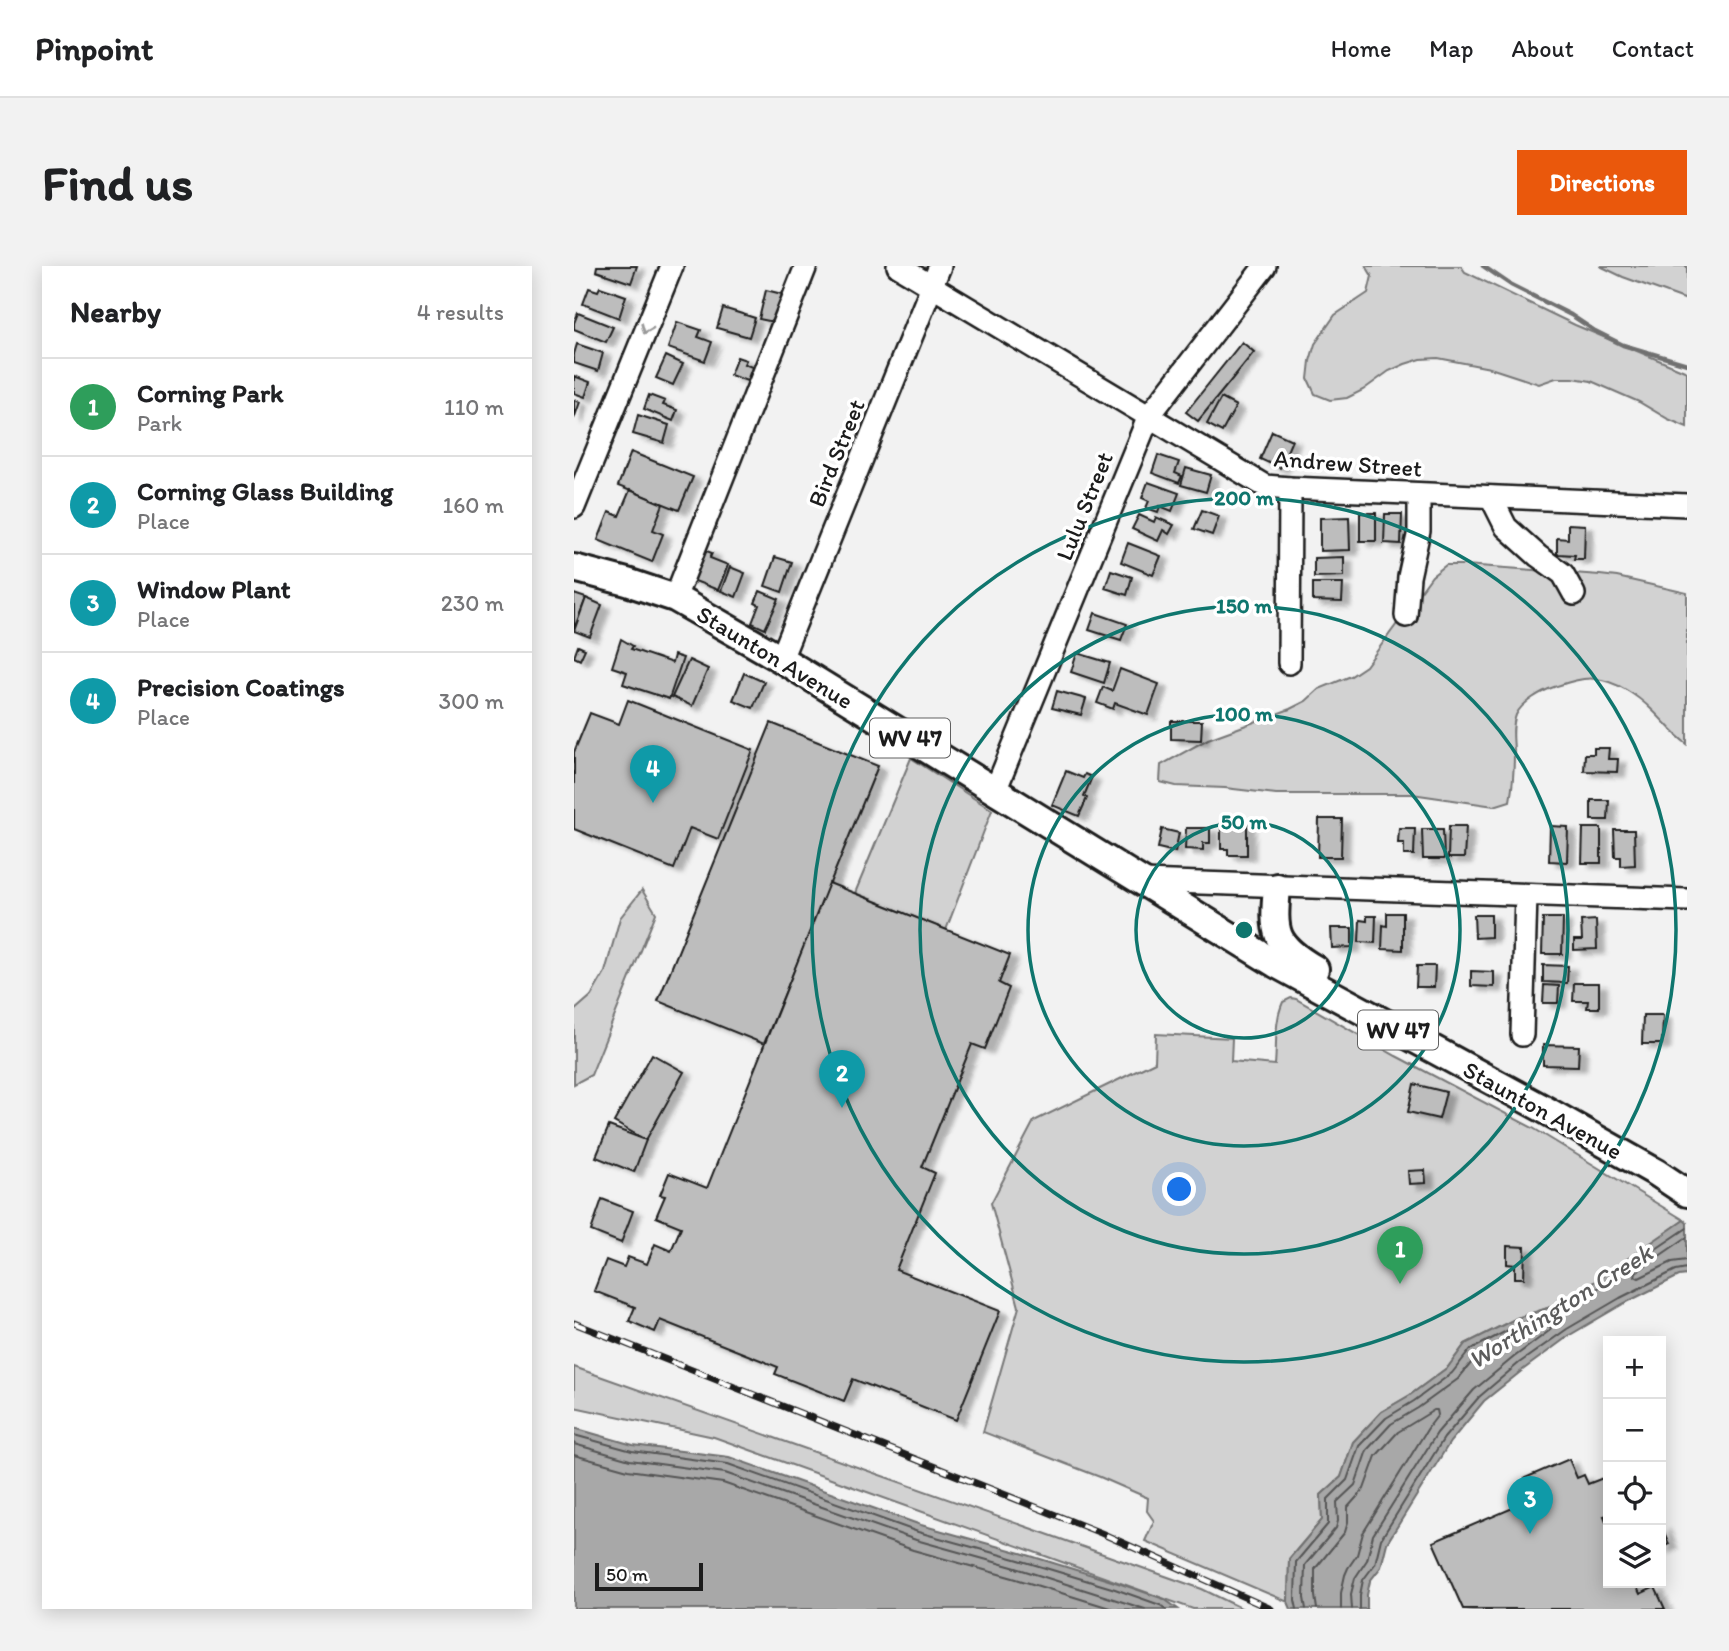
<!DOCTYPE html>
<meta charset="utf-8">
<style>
body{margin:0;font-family:Itim,sans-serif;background:#f2f2f2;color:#202124}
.controls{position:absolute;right:21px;bottom:21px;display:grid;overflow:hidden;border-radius:0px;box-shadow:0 4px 18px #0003}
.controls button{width:63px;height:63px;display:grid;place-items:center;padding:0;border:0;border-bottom:2px solid #e0e0e0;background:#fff;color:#202124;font:35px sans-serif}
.scale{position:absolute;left:21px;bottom:18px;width:108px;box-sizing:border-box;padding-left:7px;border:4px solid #1c1c1c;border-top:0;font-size:19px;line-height:24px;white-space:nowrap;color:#1c1c1c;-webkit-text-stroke:5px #fff;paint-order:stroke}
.you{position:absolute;left:606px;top:924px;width:24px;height:24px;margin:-18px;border:5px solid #fff;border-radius:50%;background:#1a73e8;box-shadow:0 0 0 10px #1a73e833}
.badge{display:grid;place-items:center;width:46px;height:46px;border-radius:50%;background:#ea580c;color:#fff;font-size:23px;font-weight:700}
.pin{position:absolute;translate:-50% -58px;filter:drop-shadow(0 2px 4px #0008)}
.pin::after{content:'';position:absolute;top:37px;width:24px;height:21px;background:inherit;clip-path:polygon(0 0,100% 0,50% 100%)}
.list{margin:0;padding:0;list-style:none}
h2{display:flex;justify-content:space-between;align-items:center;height:91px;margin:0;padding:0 28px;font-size:30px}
h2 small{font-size:23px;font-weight:400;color:#757577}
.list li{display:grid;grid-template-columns:46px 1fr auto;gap:21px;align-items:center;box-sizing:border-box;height:98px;padding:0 28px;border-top:2px solid #e0e0e0}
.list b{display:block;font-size:26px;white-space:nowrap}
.list p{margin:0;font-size:23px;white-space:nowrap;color:#757577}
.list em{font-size:23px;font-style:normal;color:#757577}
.icon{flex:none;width:38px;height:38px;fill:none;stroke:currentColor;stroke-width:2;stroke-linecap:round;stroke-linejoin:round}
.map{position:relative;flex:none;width:1113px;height:1343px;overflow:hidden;border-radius:0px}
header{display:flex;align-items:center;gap:42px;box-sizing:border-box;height:98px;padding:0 35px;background:#fff;border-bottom:2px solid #e0e0e0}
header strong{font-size:33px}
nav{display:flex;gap:38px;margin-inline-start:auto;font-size:24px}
.intro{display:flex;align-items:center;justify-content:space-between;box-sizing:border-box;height:168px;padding:0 42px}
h1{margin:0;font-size:49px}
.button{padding:18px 32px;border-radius:0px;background:#ea580c;color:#fff;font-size:24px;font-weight:700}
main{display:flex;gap:42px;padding:0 42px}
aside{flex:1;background:#fff;border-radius:0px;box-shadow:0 4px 18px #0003}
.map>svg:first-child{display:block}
.green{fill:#d2d2d2;stroke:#777;stroke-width:2}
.water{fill:#a8a8a8;stroke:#707070;stroke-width:2}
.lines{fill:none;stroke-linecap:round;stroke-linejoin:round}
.shore{stroke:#545454;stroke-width:2}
.stream{stroke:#707070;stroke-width:4.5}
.building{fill:#bdbdbd;stroke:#1c1c1c;stroke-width:2;filter:url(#shadow)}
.minor-casing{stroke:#1c1c1c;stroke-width:26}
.major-casing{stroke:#1c1c1c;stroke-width:32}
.minor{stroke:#fff;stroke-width:21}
.major{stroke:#fff;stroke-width:26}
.rail-casing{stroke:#1c1c1c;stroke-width:7}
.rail{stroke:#fff;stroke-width:4.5;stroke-dasharray:13;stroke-linecap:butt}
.oneway{stroke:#999}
.ring{fill:none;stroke:#0f766e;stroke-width:3.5}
.labels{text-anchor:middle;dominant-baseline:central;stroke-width:7;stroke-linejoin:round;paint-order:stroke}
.shield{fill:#fff;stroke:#606060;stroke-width:2}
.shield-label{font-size:23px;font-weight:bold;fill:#1c1c1c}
.street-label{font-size:24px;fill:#1c1c1c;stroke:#fff}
.water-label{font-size:26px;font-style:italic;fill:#5b5b5b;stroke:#fff}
.centre{fill:#0f766e;stroke:#fff;stroke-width:3.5}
.ring-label{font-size:21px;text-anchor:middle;font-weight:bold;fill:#0f766e;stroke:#fff;stroke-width:7;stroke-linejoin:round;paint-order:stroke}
</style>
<header>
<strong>Pinpoint</strong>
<nav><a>Home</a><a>Map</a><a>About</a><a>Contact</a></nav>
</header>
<div class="intro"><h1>Find us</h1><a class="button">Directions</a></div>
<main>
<aside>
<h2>Nearby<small>4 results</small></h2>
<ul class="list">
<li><span class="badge" style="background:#2e9e5b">1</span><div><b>Corning Park</b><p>Park</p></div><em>110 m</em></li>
<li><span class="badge" style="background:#0f9aa8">2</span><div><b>Corning Glass Building</b><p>Place</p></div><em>160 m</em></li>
<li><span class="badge" style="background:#0f9aa8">3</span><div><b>Window Plant</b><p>Place</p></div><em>230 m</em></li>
<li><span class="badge" style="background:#0f9aa8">4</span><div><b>Precision Coatings</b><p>Place</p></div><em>300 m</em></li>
</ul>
</aside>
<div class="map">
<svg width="1113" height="1343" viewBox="0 0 1113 1343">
<defs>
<filter id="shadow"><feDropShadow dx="8" dy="4.5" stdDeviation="2" flood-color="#0004"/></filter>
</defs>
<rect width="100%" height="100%" fill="#f2f2f2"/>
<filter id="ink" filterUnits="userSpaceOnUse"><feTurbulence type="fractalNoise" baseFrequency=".0143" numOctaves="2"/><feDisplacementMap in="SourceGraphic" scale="14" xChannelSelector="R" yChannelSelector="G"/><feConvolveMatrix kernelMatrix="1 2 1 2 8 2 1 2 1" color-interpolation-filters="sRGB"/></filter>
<g filter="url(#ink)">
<g class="green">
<polygon points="792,0 887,0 891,6 1001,59 1113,106 1113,161 1094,153 1065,136 1017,115 999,112 982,112 965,118 916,102 864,92 847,93 831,98 815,105 789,124 773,132 756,134 741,128 734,113 736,95 741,78 761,49 794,27 798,10"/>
<polygon points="1026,0 1113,0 1113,34 1049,11"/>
<path d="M872,299h19l135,10 17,2 70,16v151c-14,-10 -23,-23 -35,-34 -14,-14 -36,-29 -56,-31 -13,-2 -30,4 -42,8 -12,4 -33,16 -38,28 -5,12 -2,26 -2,38 0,17 -1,32 -4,48l-16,5 -82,-12h-136l-51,-6 -49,-2 -16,-4 1,-17 47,-26 82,-30 16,-8 13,-12 32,-13 15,-10 66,-90z"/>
<polygon points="337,492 418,544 372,664 281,627"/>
<polygon points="68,624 82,647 17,809 0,818 0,745 17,730 31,706 46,652"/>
<path d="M717,732l5,1 100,57 137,72 151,92 -63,45 -58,38 -46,15 -52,26 -17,23 -38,28 -29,17 -28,30 -12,35 -20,18 1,25 -33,39 -1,43 -143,-61 9,-20 -7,-10 1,-13 -48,-21 -117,-45 36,-125 -28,-104 43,-82 121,-59 1,-28 76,4 -1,23 44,4c2,-21 -1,-43 8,-63z"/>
<polygon points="0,1101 628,1323 669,1343 619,1343 140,1171 0,1141"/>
</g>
<g class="water">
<polygon points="1110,954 1113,957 1113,1009 1105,1010 1049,1038 996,1069 950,1103 910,1135 876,1176 813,1277 807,1301 796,1315 793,1329 793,1343 717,1343 714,1336 715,1293 748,1254 747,1229 767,1211 779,1176 807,1146 836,1129 874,1101 891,1078 943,1052 989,1037"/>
<polygon points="0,1162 59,1179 155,1191 347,1259 447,1287 544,1317 590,1333 604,1343 0,1343"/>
</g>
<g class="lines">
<g class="shore">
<polyline points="1113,971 1062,1006 1061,1010 1065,1012 1098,996 1113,994"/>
<polyline points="0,1169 58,1185 154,1198 344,1266 445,1294 541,1323 586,1339 592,1343"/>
<polyline points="0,1178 56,1194 151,1207 342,1274 442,1302 571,1343"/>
<polyline points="0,1189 54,1204 149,1217 339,1284 439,1312 539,1343"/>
<polyline points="723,1343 721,1334 722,1296 754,1258 754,1233 773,1214 785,1180 812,1152 840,1135 878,1107 896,1084 946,1058 993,1043 1113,962"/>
<polyline points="732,1343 730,1332 731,1299 762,1262 764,1255 763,1236 781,1219 793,1184 817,1158 844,1142 884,1113 902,1091 949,1066 975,1059 977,1062 975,1065 940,1091 900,1124 863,1167 799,1269 793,1294 781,1312 777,1328 778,1343"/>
<polyline points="743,1343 741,1330 741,1303 771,1266 774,1256 774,1241 790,1223 802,1190 824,1166 860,1144 863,1144 864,1149 854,1162 789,1267 783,1289 774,1302 771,1309 767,1327 767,1343"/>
<polyline points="786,1343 786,1329 789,1314 801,1298 807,1273 870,1172 905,1131 945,1097 993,1063 1046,1032 1102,1004 1113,1002"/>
</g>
<polyline class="stream" points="909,0 937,19 997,49 1021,65 1049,79 1113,98"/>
</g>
<g class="building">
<polygon points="23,0 63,0 57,17 22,5"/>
<polygon points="26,21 52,30 45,52 9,38 15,22 24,25"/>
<polygon points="192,24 208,28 200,56 185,53"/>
<polygon points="149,42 181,52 175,71 143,62"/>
<polygon points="4,47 39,61 32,76 0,63 0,57"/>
<polygon points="103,56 127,64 124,71 138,76 131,95 94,82"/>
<polygon points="668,76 680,86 624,155 612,146"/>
<polygon points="3,78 29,87 24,105 0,97 0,88"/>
<polygon points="92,90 109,98 99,119 82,112"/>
<polygon points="163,91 172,94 170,98 178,101 173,115 156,109"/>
<polygon points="0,110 16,116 11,131 0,127"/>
<polygon points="75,129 91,135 89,139 103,144 99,155 70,143"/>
<polygon points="647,132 662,140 648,166 633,158"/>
<polygon points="0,134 6,136 0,153"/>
<polygon points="64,149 95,159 90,177 59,168"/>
<polygon points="698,165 718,174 706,202 686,193"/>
<polygon points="57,186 119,211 105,244 44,220"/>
<polygon points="584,189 605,196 601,207 608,210 605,217 578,207"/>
<polygon points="612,202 637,209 632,226 607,219"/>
<polygon points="574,216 605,227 598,245 586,240 584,246 572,242 575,235 568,232"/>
<polygon points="56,224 89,238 79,264 89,268 78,296 24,274 35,246 45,250"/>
<polygon points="628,244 645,250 638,269 620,263"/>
<rect x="786" y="247" width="16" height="28"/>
<polygon points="811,248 828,248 827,278 810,277"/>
<polygon points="565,249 580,256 582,251 600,259 595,268 589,264 584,275 558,263"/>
<polygon points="775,251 776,284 746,285 746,252"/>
<polygon points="994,258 1011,259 1010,293 1000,293 1001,289 983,288 983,272 994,273"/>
<polygon points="554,277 587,290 579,309 547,296"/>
<polygon points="125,282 138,287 136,292 154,299 144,324 113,312"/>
<polygon points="201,291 218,296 208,326 191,320"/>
<polygon points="770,291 770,310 740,311 740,292"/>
<polygon points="156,301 171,307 162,331 147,325"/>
<polygon points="537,304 558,311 553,329 531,322"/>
<polygon points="739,317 769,317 768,336 739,335"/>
<polygon points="186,325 205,333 191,363 178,357 185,339 181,337"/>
<polygon points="0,328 12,332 0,363"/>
<polygon points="12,332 28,339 16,371 0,365"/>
<polygon points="521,347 553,358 547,374 515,364"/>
<polygon points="47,373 59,380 57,383 98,397 100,389 109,392 95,433 49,418 53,406 38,401"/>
<polygon points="4,380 11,383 6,394 0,391"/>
<polygon points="503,387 536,397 530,417 497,406"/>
<polygon points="115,394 134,403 118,440 98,431"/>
<polygon points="546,403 585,418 574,449 541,437 539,443 523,437 529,421 538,425"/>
<polygon points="170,407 190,416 179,442 159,434"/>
<polygon points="483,425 512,433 507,449 478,442"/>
<polygon points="54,434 179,484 144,573 116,562 100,603 0,563 0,486 16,447 45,458"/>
<polygon points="597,455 628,455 627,474 597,473"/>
<polygon points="197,457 304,500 190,778 84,735"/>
<polygon points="1020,482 1035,482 1034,493 1044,493 1043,506 1010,505 1011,488 1020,488"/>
<polygon points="492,505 509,512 511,508 518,511 510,530 513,532 505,550 478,539"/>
<polygon points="1017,534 1035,534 1034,554 1017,554"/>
<polygon points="745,553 768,553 767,591 744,591"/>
<polygon points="647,557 673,557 673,589 654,589 654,583 647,583"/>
<polygon points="875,560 892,560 890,592 874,592"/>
<polygon points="976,560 994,561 993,596 975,595"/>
<polygon points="612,562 636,562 636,577 629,577 629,584 611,583"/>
<polygon points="825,562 841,562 840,589 830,589 830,577 824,577"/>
<polygon points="1009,562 1027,562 1027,597 1008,597"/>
<polygon points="588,563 605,567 601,586 584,582"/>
<polygon points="848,563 869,563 870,593 849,593"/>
<polygon points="1040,564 1060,564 1061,599 1047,600 1047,591 1041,591"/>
<polygon points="255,617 436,689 425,717 435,722 411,783 398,778 348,901 361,907 322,1004 426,1045 382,1154 279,1113 270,1135 201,1108 204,1101 86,1054 81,1066 55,1055 61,1041 20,1025 32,994 50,1001 54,991 73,998 81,978 97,985 107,961 82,951 91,930 86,929 95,907 133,922"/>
<polygon points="813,647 829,647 829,684 808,683 809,659 813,660"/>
<polygon points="900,649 917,649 917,671 901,672"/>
<polygon points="793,650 802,650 801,677 785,676 786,654 793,655"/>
<polygon points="969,652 989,652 988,688 968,688"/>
<polygon points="1022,654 1023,683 1000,684 1000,674 1008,674 1007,655"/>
<polygon points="757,662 778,662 778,681 758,682"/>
<polygon points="969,699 994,700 993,717 969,716"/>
<polygon points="843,700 861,700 860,721 842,721"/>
<polygon points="897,705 920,706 920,721 897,720"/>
<polygon points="1000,717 1025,717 1025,742 1013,742 1014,735 999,735"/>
<polygon points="970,719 985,720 984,737 969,737"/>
<polygon points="1069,749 1089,749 1088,778 1068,778"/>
<polygon points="969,779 1005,780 1004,800 969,799"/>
<polygon points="78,788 110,806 72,874 40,856"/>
<polygon points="840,818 872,826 865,853 834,846"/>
<polygon points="35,860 72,874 60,906 22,891"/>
<polygon points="851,904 852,917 835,918 834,905"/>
<polygon points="28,933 59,945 47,977 17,965"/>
<polygon points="933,980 951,981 950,1012 941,1012 941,999 933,998"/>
<polygon points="995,1193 1003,1212 1010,1209 1014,1218 1034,1210 1034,1249 1030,1250 1034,1260 1034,1317 1061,1317 1066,1328 1081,1321 1091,1343 889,1343 859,1276 960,1233 951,1212"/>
<polygon points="1087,1259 1095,1278 1087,1282"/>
</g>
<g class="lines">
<defs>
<g id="minor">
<polyline points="324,0 691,220 716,222 1113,239"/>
<polyline points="917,231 932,261 964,290 989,308 1000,328"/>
<polyline points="0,241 98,0"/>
<polyline points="101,332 232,0"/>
<polyline points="832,350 835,311 845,265 845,228"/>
<polyline points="207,393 366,0"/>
<polyline points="715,397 716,222"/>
<polyline points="421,525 575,150 691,0"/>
<polyline points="569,615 1113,634"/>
<polyline points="948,769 952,629"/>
</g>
<g id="major">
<polyline points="0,302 53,316 101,332 207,393 702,698 968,842 1083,907 1113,927"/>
<path d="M703,621c-4,46 -4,57 38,82"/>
</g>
</defs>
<use href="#minor" class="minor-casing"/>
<use href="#major" class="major-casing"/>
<use href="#minor" class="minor"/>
<use href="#major" class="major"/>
<defs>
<polyline id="rail" points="0,1057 527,1267 697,1343"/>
</defs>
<use href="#rail" class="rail-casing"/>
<use href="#rail" class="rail"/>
</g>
<defs><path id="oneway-chevron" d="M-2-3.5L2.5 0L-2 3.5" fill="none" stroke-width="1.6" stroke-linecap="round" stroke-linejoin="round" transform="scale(1.75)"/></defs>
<use class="oneway" href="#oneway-chevron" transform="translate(72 63) rotate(112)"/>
</g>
<g class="ring">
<circle cx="670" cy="664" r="108"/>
<circle cx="670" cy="664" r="216"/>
<circle cx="670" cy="664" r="324"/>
<circle cx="670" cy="664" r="432"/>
</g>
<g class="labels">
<g class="shield">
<rect x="296" y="452.5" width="80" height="39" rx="5"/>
<rect x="784" y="744.5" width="80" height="39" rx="5"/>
</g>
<g class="shield-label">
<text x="336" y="472">WV 47</text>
<text x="824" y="764">WV 47</text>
</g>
<g class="street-label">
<text transform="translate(262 187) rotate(-68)">Bird Street</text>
<text transform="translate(774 197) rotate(4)">Andrew Street</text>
<text transform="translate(510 240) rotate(-68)">Lulu Street</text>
<text transform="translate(201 391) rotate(31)">Staunton Avenue</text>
<text transform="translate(969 844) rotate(29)">Staunton Avenue</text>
</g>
<g class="water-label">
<text transform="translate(986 1040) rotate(-32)">Worthington Creek</text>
</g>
</g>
<circle cx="670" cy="664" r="10" class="centre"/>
<g class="ring-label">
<text x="670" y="239">200 m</text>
<text x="670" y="347">150 m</text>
<text x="670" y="455">100 m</text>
<text x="670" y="563">50 m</text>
</g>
</svg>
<div class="controls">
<button>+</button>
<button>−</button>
<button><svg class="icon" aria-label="locate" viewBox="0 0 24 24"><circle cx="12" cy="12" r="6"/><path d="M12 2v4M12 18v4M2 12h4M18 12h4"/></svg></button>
<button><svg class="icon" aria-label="layers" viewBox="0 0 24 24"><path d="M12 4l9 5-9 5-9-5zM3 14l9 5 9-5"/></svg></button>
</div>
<div class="scale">50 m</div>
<div class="you"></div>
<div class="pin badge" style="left:826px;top:1018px;background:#2e9e5b">1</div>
<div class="pin badge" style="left:268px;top:842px;background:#0f9aa8">2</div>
<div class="pin badge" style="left:956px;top:1268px;background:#0f9aa8">3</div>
<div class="pin badge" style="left:79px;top:537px;background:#0f9aa8">4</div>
</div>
</main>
